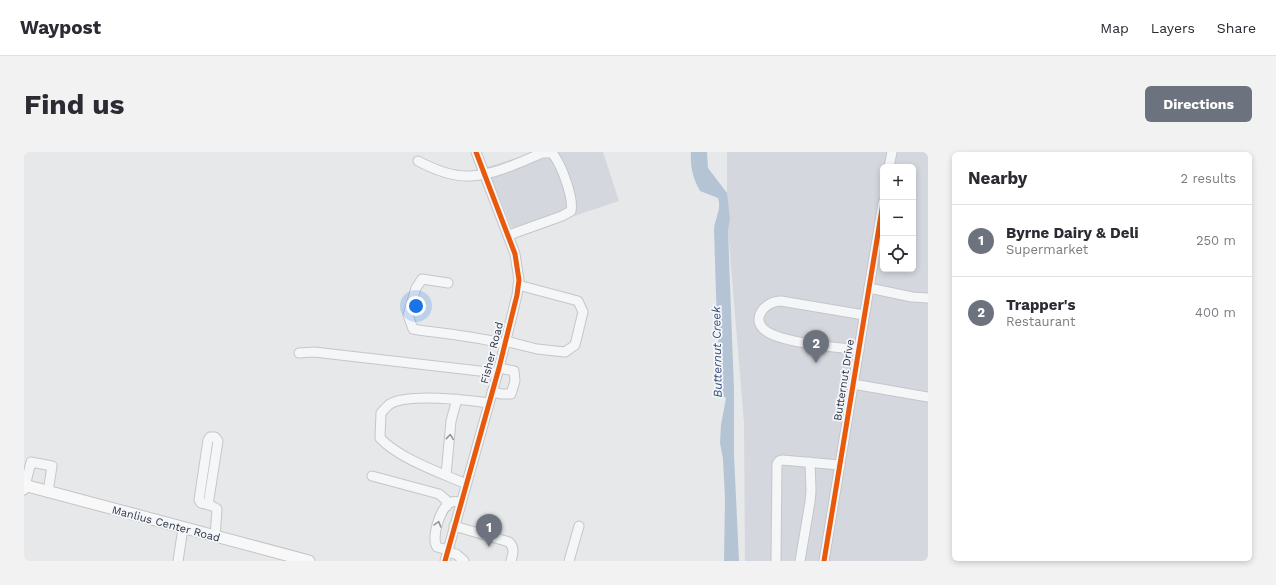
<!DOCTYPE html>
<meta charset="utf-8">
<style>
body{margin:0;font-family:"Work Sans",sans-serif;background:#f2f2f3;color:#2b2b33}
.controls{position:absolute;right:12px;top:12px;display:grid;overflow:hidden;border-radius:6px;box-shadow:0 2px 6px #0003}
.controls button{width:36px;height:36px;display:grid;place-items:center;padding:0;border:0;border-bottom:1px solid #e1e1e2;background:#fff;color:#2b2b33;font:20px sans-serif}
.you{position:absolute;left:392px;top:154px;width:14px;height:14px;margin:-10px;border:3px solid #fff;border-radius:50%;background:#1a73e8;box-shadow:0 0 0 6px #1a73e833}
.badge{display:grid;place-items:center;width:26px;height:26px;border-radius:50%;background:#6c737f;color:#fff;font-size:13px;font-weight:700}
.pin{position:absolute;translate:-50% -33px;filter:drop-shadow(0 1px 2px #0008)}
.pin::after{content:'';position:absolute;top:21px;width:14px;height:12px;background:inherit;clip-path:polygon(0 0,100% 0,50% 100%)}
.list{margin:0;padding:0;list-style:none}
h2{display:flex;justify-content:space-between;align-items:center;height:52px;margin:0;padding:0 16px;font-size:17px}
h2 small{font-size:13px;font-weight:400;color:#7c7c81}
.list li{display:grid;grid-template-columns:26px 1fr auto;gap:12px;align-items:center;box-sizing:border-box;height:72px;padding:0 16px;border-top:1px solid #e1e1e2}
.list b{display:block;font-size:15px;white-space:nowrap}
.list p{margin:0;font-size:13px;white-space:nowrap;color:#7c7c81}
.list em{font-size:13px;font-style:normal;color:#7c7c81}
.icon{flex:none;width:22px;height:22px;fill:none;stroke:currentColor;stroke-width:2;stroke-linecap:round;stroke-linejoin:round}
.map{position:relative;flex:none;width:904px;height:409px;overflow:hidden;border-radius:6px}
header{display:flex;align-items:center;gap:24px;box-sizing:border-box;height:56px;padding:0 20px;background:#fff;border-bottom:1px solid #e1e1e2}
header strong{font-size:19px}
nav{display:flex;gap:22px;margin-inline-start:auto;font-size:14px}
.intro{display:flex;align-items:center;justify-content:space-between;box-sizing:border-box;height:96px;padding:0 24px}
h1{margin:0;font-size:28px}
.button{padding:10px 18px;border-radius:6px;background:#6c737f;color:#fff;font-size:14px;font-weight:700}
main{display:flex;gap:24px;padding:0 24px}
aside{flex:1;background:#fff;border-radius:6px;box-shadow:0 2px 6px #0003}
.map>svg:first-child{display:block}
.built{fill:#d4d7dd;fill-rule:evenodd}
.water{fill:#b4c4d5}
.lines{fill:none;stroke-linecap:round;stroke-linejoin:round}
.minor-casing{stroke:#c4c6c8;stroke-width:11}
.major-casing{stroke:#c2c5c8;stroke-width:13}
.minor{stroke:#f5f6f7;stroke-width:9}
.major{stroke:#f8f8f8;stroke-width:11}
.cycleway-casing{stroke:#f4f6f9;stroke-width:8}
.cycleway{stroke:#e8590c;stroke-width:5}
.oneway{stroke:#90959e}
.labels{text-anchor:middle;dominant-baseline:central;stroke-width:3.5;stroke-linejoin:round;paint-order:stroke}
.street-label{font-size:11px;fill:#2b3445;stroke:#f4f6f9}
.water-label{font-size:12px;font-style:italic;fill:#34527a;stroke:#f4f6f9}
</style>
<header>
<strong>Waypost</strong>
<nav><a>Map</a><a>Layers</a><a>Share</a></nav>
</header>
<div class="intro"><h1>Find us</h1><a class="button">Directions</a></div>
<main>
<div class="map">
<svg width="904" height="409" viewBox="0 0 904 409">
<rect width="100%" height="100%" fill="#e6e8ea"/>
<g class="built">
<polygon points="512,0 579,0 595,49 491,84 463,15"/>
<path d="M703,0h201v409h-183l-1,-138 -16,-193 -1,-37zM859,15h30v102h-30z"/>
</g>
<path class="water" d="M667,0h16l1,16 19,25 3,26 -2,11 6,160v65l5,106h-15l1,-62 -2,-40 -3,-16 1,-18 5,-27 -5,-3 1,-13c-6,-50 -6,-101 -8,-151 0,-12 8,-21 4,-33l-18,-7c-7,-13 -10,-24 -9,-39z"/>
<g class="lines">
<defs>
<g id="minor">
<path d="M394,9c15,8 36,16 53,15 23,-1 50,-14 71,-23h10c9,10 22,45 19,58l-9,5 -53,19"/>
<polyline points="865,15 868,0"/>
<path d="M424,131l-26,-4 -6,9 -8,27 5,14c31,5 62,7 92,15"/>
<polyline points="845,136 888,145 904,146"/>
<polyline points="481,189 513,197 541,200 551,193 559,160 554,149 494,133"/>
<path d="M835,198c-23,-3 -76,-7 -93,-19 -16,-11 -2,-30 15,-30l83,14"/>
<polyline points="275,201 290,200 473,221"/>
<polyline points="829,232 904,245"/>
<polyline points="468,240 478,242 487,242 491,229 490,219 475,216"/>
<polyline points="422,323 427,269 433,247"/>
<polyline points="348,324 415,342 422,348 423,354"/>
<path d="M442,332c-25,-11 -68,-26 -86,-46l1,-25c3,-3 6,-7 9,-9 18,-11 78,-4 99,-1"/>
<polyline points="0,338 7,310 28,314 24,340"/>
<path d="M184,353l10,-64 -3,-4h-5l-2,3 -9,60 2,3c5,1 12,2 16,6l-2,28"/>
<path d="M430,374l55,16c6,6 4,12 2,19"/>
<path d="M424,398l-11,-3c-6,-9 3,-41 15,-45 2,-1 7,0 9,0"/>
<polyline points="423,400 432,402 440,409"/>
<polyline points="154,409 159,376"/>
<polyline points="421,409 475,216 493,143 495,128 491,102 452,0"/>
<polyline points="545,409 555,374"/>
<polyline points="752,409 753,312 755,309 758,308 816,313"/>
<polyline points="776,409 786,350 787,339 786,310"/>
<polyline points="800,409 859,51"/>
</g>
<polyline id="major" points="0,333 285,409"/>
</defs>
<use href="#minor" class="minor-casing"/>
<use href="#major" class="major-casing"/>
<use href="#minor" class="minor"/>
<use href="#major" class="major"/>
<defs>
<g id="cycleway">
<polyline points="421,409 475,216 493,143 495,128 491,102 452,0"/>
<polyline points="800,409 859,51"/>
</g>
</defs>
<use href="#cycleway" class="cycleway-casing"/>
<use href="#cycleway" class="cycleway"/>
</g>
<defs><path id="oneway-chevron" d="M-2-3.5L2.5 0L-2 3.5" fill="none" stroke-width="1.6" stroke-linecap="round" stroke-linejoin="round"/></defs>
<g class="oneway">
<use href="#oneway-chevron" transform="translate(426 285) rotate(-84)"/>
<use href="#oneway-chevron" transform="translate(414 372) rotate(-74)"/>
</g>
<g class="labels">
<g class="street-label">
<text transform="translate(468 201) rotate(-76)">Fisher Road</text>
<text transform="translate(820 228) rotate(-81)">Butternut Drive</text>
<text transform="translate(142 372) rotate(15)">Manlius Center Road</text>
</g>
<g class="water-label">
<text transform="translate(693 200) rotate(-91)">Butternut Creek</text>
</g>
</g>
</svg>
<div class="controls">
<button>+</button>
<button>−</button>
<button><svg class="icon" aria-label="locate" viewBox="0 0 24 24"><circle cx="12" cy="12" r="6"/><path d="M12 2v4M12 18v4M2 12h4M18 12h4"/></svg></button>
</div>
<div class="you"></div>
<div class="pin badge" style="left:465px;top:395px">1</div>
<div class="pin badge" style="left:792px;top:211px">2</div>
</div>
<aside>
<h2>Nearby<small>2 results</small></h2>
<ul class="list">
<li><span class="badge">1</span><div><b>Byrne Dairy &amp; Deli</b><p>Supermarket</p></div><em>250 m</em></li>
<li><span class="badge">2</span><div><b>Trapper's</b><p>Restaurant</p></div><em>400 m</em></li>
</ul>
</aside>
</main>
